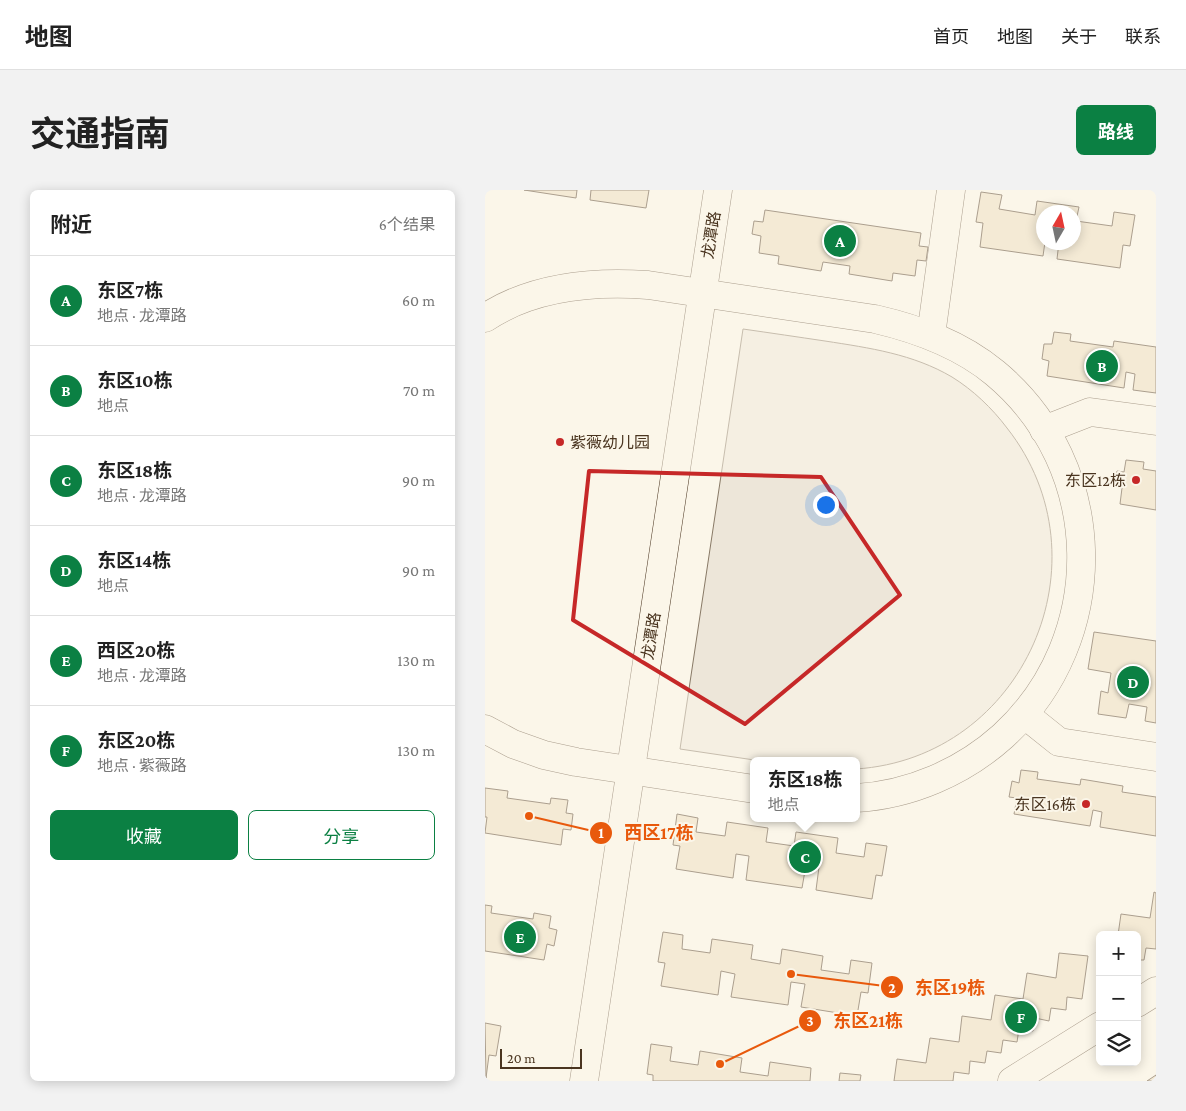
<!DOCTYPE html>
<html lang="zh">
<meta charset="utf-8">
<style>
body{margin:0;font-family:"Crimson Pro","Noto Sans SC",serif;background:#f2f2f2;color:#222}
.controls{position:absolute;right:15px;bottom:15px;display:grid;overflow:hidden;border-radius:8px;box-shadow:0 2px 12px #0003}
.controls button{width:45px;height:45px;display:grid;place-items:center;padding:0;border:0;border-bottom:1px solid #e0e0e0;background:#fff;color:#222;font:25px sans-serif}
.compass{position:absolute;left:551px;top:15px;width:45px;height:45px;border-radius:50%;background:#fff;box-shadow:0 2px 12px #0003;rotate:9deg}
.scale{position:absolute;left:15px;bottom:12px;width:82px;box-sizing:border-box;padding-left:5px;border:2px solid #4a3520;border-top:0;font-size:14px;line-height:18px;white-space:nowrap;color:#4a3520;-webkit-text-stroke:4px #fbf6e9;paint-order:stroke}
.you{position:absolute;left:340px;top:314px;width:18px;height:18px;margin:-12px;border:4px solid #fff;border-radius:50%;background:#1a73e8;box-shadow:0 0 0 8px #1a73e833}
.badge{display:grid;place-items:center;width:32px;height:32px;border-radius:50%;background:#0b8043;color:#fff;font-size:16px;font-weight:700}
.pin{position:absolute;translate:-50% -50%;border:2px solid #fff;box-shadow:0 1px 5px #0006}
.popup{position:absolute;left:265px;top:567px;width:110px;height:65px;box-sizing:border-box;display:grid;place-content:center;border-radius:8px;background:#fff;filter:drop-shadow(0 1px 4px #0005);font-size:16px;white-space:nowrap;color:#767676}
.popup b{font-size:19px;color:#222}
.popup::after{content:'';position:absolute;left:50%;top:100%;margin-left:-10px;border:10px solid transparent;border-top-color:#fff}
.list{margin:0;padding:0;list-style:none}
h2{display:flex;justify-content:space-between;align-items:center;height:65px;margin:0;padding:0 20px;font-size:21px}
h2 small{font-size:16px;font-weight:400;color:#767676}
.list li{display:grid;grid-template-columns:32px 1fr auto;gap:15px;align-items:center;box-sizing:border-box;height:90px;padding:0 20px;border-top:1px solid #e0e0e0}
.list b{display:block;font-size:19px;white-space:nowrap}
.list p{margin:0;font-size:16px;white-space:nowrap;color:#767676}
.list em{font-size:16px;font-style:normal;color:#767676}
.actions{display:flex;gap:10px;padding:15px 20px}
.actions a{flex:1;padding:11px 0;border:1px solid #0b8043;border-radius:8px;text-align:center;font-size:18px;color:#0b8043}
.actions .main{background:#0b8043;color:#fff}
.icon{flex:none;width:28px;height:28px;fill:none;stroke:currentColor;stroke-width:2;stroke-linecap:round;stroke-linejoin:round}
.map{position:relative;flex:none;width:671px;height:891px;overflow:hidden;border-radius:8px}
header{display:flex;align-items:center;gap:30px;box-sizing:border-box;height:70px;padding:0 25px;background:#fff;border-bottom:1px solid #e0e0e0}
header strong{font-size:24px}
nav{display:flex;gap:28px;margin-inline-start:auto;font-size:18px}
.intro{display:flex;align-items:center;justify-content:space-between;box-sizing:border-box;height:120px;padding:0 30px}
h1{margin:0;font-size:35px}
.button{padding:12px 22px;border-radius:8px;background:#0b8043;color:#fff;font-size:18px;font-weight:700}
main{display:flex;gap:30px;padding:0 30px}
aside{flex:1;background:#fff;border-radius:8px;box-shadow:0 2px 12px #0003}
.map>svg:first-child{display:block}
.green{fill:#ede6d9;stroke:#887966}
.building{fill:#ecdcbc;stroke:#4a3520}
.lines{fill:none;stroke-linecap:round;stroke-linejoin:round}
.minor-casing{stroke:#4a3520;stroke-width:29}
.minor{stroke:#fbf6e9;stroke-width:28}
.marked{fill:none;stroke:#c62828;stroke-width:4;stroke-linejoin:round}
.poi-dot{fill:#c62828;stroke:#fbf6e9;stroke-width:2}
.labels{text-anchor:middle;dominant-baseline:central;stroke-width:4;stroke-linejoin:round;paint-order:stroke}
.street-label{font-size:16px;fill:#4a3520;stroke:#fbf6e9}
.poi-label{font-size:16px;fill:#4a3520;stroke:#fbf6e9;text-anchor:end}
.leader{fill:none;stroke:#e8590c;stroke-width:2}
.callout-dot{fill:#e8590c;stroke:#fbf6e9;stroke-width:2}
.mark-label{font-size:15px;text-anchor:middle;font-weight:bold;fill:#fff}
.callout-label{font-size:18px;text-anchor:middle;font-weight:bold;fill:#e8590c;stroke:#fbf6e9;stroke-width:4;stroke-linejoin:round;paint-order:stroke}
</style>
<header>
<strong>地图</strong>
<nav><a>首页</a><a>地图</a><a>关于</a><a>联系</a></nav>
</header>
<div class="intro"><h1>交通指南</h1><a class="button">路线</a></div>
<main>
<aside>
<h2>附近<small>6个结果</small></h2>
<ul class="list">
<li><span class="badge">A</span><div><b>东区7栋</b><p>地点 · 龙潭路</p></div><em>60 m</em></li>
<li><span class="badge">B</span><div><b>东区10栋</b><p>地点</p></div><em>70 m</em></li>
<li><span class="badge">C</span><div><b>东区18栋</b><p>地点 · 龙潭路</p></div><em>90 m</em></li>
<li><span class="badge">D</span><div><b>东区14栋</b><p>地点</p></div><em>90 m</em></li>
<li><span class="badge">E</span><div><b>西区20栋</b><p>地点 · 龙潭路</p></div><em>130 m</em></li>
<li><span class="badge">F</span><div><b>东区20栋</b><p>地点 · 紫薇路</p></div><em>130 m</em></li>
</ul>
<div class="actions"><a class="main">收藏</a><a>分享</a></div>
</aside>
<div class="map">
<svg width="671" height="891" viewBox="0 0 671 891">
<rect width="100%" height="100%" fill="#fbf6e9"/>
<path class="green" d="M258,139c28,4 55,8 82,12 45,7 88,13 127,36 21,13 40,31 55,51 104,132 17,330 -151,341v-8h-95l-81,-12z"/>
<g class="building">
<polygon points="39,0 92,0 91,8"/>
<polygon points="106,0 164,0 161,18 105,10"/>
<polygon points="496,2 517,5 514,19 550,25 552,11 594,17 591,31 627,36 629,22 650,25 645,56 638,55 635,78 572,69 574,52 588,52 588,22 558,22 558,52 560,52 558,66 495,57 498,33 491,32"/>
<polygon points="280,20 436,43 434,56 443,57 441,71 432,70 430,86 408,83 407,91 364,84 365,76 338,72 336,81 293,74 294,66 274,63 276,46 267,44 269,31 278,32"/>
<polygon points="569,142 586,144 585,151 628,157 629,151 671,157 671,203 648,200 650,184 641,182 639,198 562,186 564,171 557,169 559,154 567,154"/>
<polygon points="641,270 659,272 658,279 671,281 671,320 635,314 637,298 630,297 632,281 639,282"/>
<polygon points="609,442 671,451 671,533 660,531 662,517 644,514 641,528 613,524 616,501 623,503 626,483 603,479"/>
<polygon points="536,580 553,582 552,589 595,595 596,589 638,596 637,602 671,607 671,646 615,637 617,622 608,620 605,636 529,624 532,608 524,607 527,591 534,593"/>
<polygon points="0,598 23,601 22,608 65,614 66,608 83,610 81,623 88,624 86,640 78,639 76,655 0,643 2,627 0,627"/>
<polygon points="192,624 213,628 211,642 240,646 242,632 283,638 281,652 309,656 311,642 353,648 351,663 379,667 381,653 402,656 397,686 391,685 387,709 331,700 334,677 321,675 317,698 261,690 264,666 251,664 248,688 191,679 195,656 188,655"/>
<polygon points="669,702 671,703 671,759 661,758 659,770 652,770 652,745 633,745 636,724 665,728"/>
<polygon points="0,715 7,716 6,723 48,729 49,723 66,726 64,738 72,740 69,756 62,754 59,770 0,761"/>
<polygon points="178,742 198,745 197,759 225,763 227,749 268,755 266,769 295,774 297,759 338,766 336,780 364,784 366,770 387,773 383,803 376,802 372,826 316,817 320,794 306,792 303,815 246,807 250,784 236,781 233,805 176,796 180,773 173,772"/>
<polygon points="574,763 603,766 597,809 582,807 581,820 566,818 564,831 550,828 548,841 534,839 532,852 518,850 516,863 502,861 500,873 485,871 484,884 469,882 468,891 409,891 412,869 441,873 445,848 474,852 477,826 506,830 510,805 538,809 542,783 571,788"/>
<polygon points="0,833 16,836 11,866 4,865 1,888"/>
<polygon points="166,854 187,857 185,871 213,875 215,861 257,868 255,882 283,886 285,872 326,878 325,891 168,891 168,885 162,884"/>
<polygon points="355,883 376,885 375,891 354,891"/>
<polygon points="671,885 671,891 662,891"/>
</g>
<g class="lines">
<defs>
<g id="minor">
<path d="M0,128c48,-32 107,-37 163,-33l227,34c43,10 85,25 120,54 112,93 115,265 8,363 -40,36 -93,59 -147,62"/>
<polyline points="446,145 466,0"/>
<polyline points="559,240 605,222 671,231"/>
<polyline points="539,524 574,552 671,567"/>
<polyline points="0,539 28,554 59,565 91,572 269,599"/>
<polyline points="652,813 671,801"/>
<polyline points="99,891 233,0"/>
<polyline points="527,891 615,836"/>
</g>
</defs>
<use href="#minor" class="minor-casing"/>
<use href="#minor" class="minor"/>
</g>
<path d="M0 0H671V891H0ZM104,281l232,6 79,118 -155,129 -172,-104z" fill="#fbf6e9" fill-opacity=".55" fill-rule="evenodd"/>
<path class="marked" d="M104,281l232,6 79,118 -155,129 -172,-104z"/>
<g class="poi-dot">
<circle cx="75" cy="252" r="5"/>
<circle cx="651" cy="290" r="5"/>
<circle cx="601" cy="614" r="5"/>
</g>
<g class="labels">
<g class="street-label">
<text transform="translate(226 45) rotate(-81)">龙潭路</text>
<text transform="translate(166 446) rotate(-81)">龙潭路</text>
</g>
<g class="poi-label">
<text x="85" y="252" text-anchor="start">紫薇幼儿园</text>
<text x="641" y="290">东区12栋</text>
<text x="591" y="614">东区16栋</text>
</g>
</g>
<path class="leader" d="M44 626L116 643M306 784L407 797M235 874L325 831"/>
<g class="callout-dot">
<circle cx="44" cy="626" r="5"/>
<circle cx="306" cy="784" r="5"/>
<circle cx="235" cy="874" r="5"/>
<circle cx="116" cy="643" r="12"/>
<circle cx="407" cy="797" r="12"/>
<circle cx="325" cy="831" r="12"/>
</g>
<g class="mark-label">
<text x="116" y="648">1</text>
<text x="407" y="803">2</text>
<text x="325" y="836">3</text>
</g>
<g class="callout-label">
<text x="174" y="649">西区17栋</text>
<text x="465" y="804">东区19栋</text>
<text x="383" y="837">东区21栋</text>
</g>
</svg>
<div class="controls">
<button>+</button>
<button>−</button>
<button><svg class="icon" aria-label="layers" viewBox="0 0 24 24"><path d="M12 4l9 5-9 5-9-5zM3 14l9 5 9-5"/></svg></button>
</div>
<svg class="compass" viewBox="-18 -18 36 36"><path d="M0-13l5 13h-10z" fill="#e53935"/><path d="M0 13l5-13h-10z" fill="#767676"/></svg>
<div class="scale">20 m</div>
<div class="you"></div>
<div class="pin badge" style="left:355px;top:51px">A</div>
<div class="pin badge" style="left:617px;top:176px">B</div>
<div class="pin badge" style="left:320px;top:667px">C</div>
<div class="popup"><b>东区18栋</b>地点</div>
<div class="pin badge" style="left:648px;top:492px">D</div>
<div class="pin badge" style="left:35px;top:747px">E</div>
<div class="pin badge" style="left:536px;top:827px">F</div>
</div>
</main>
